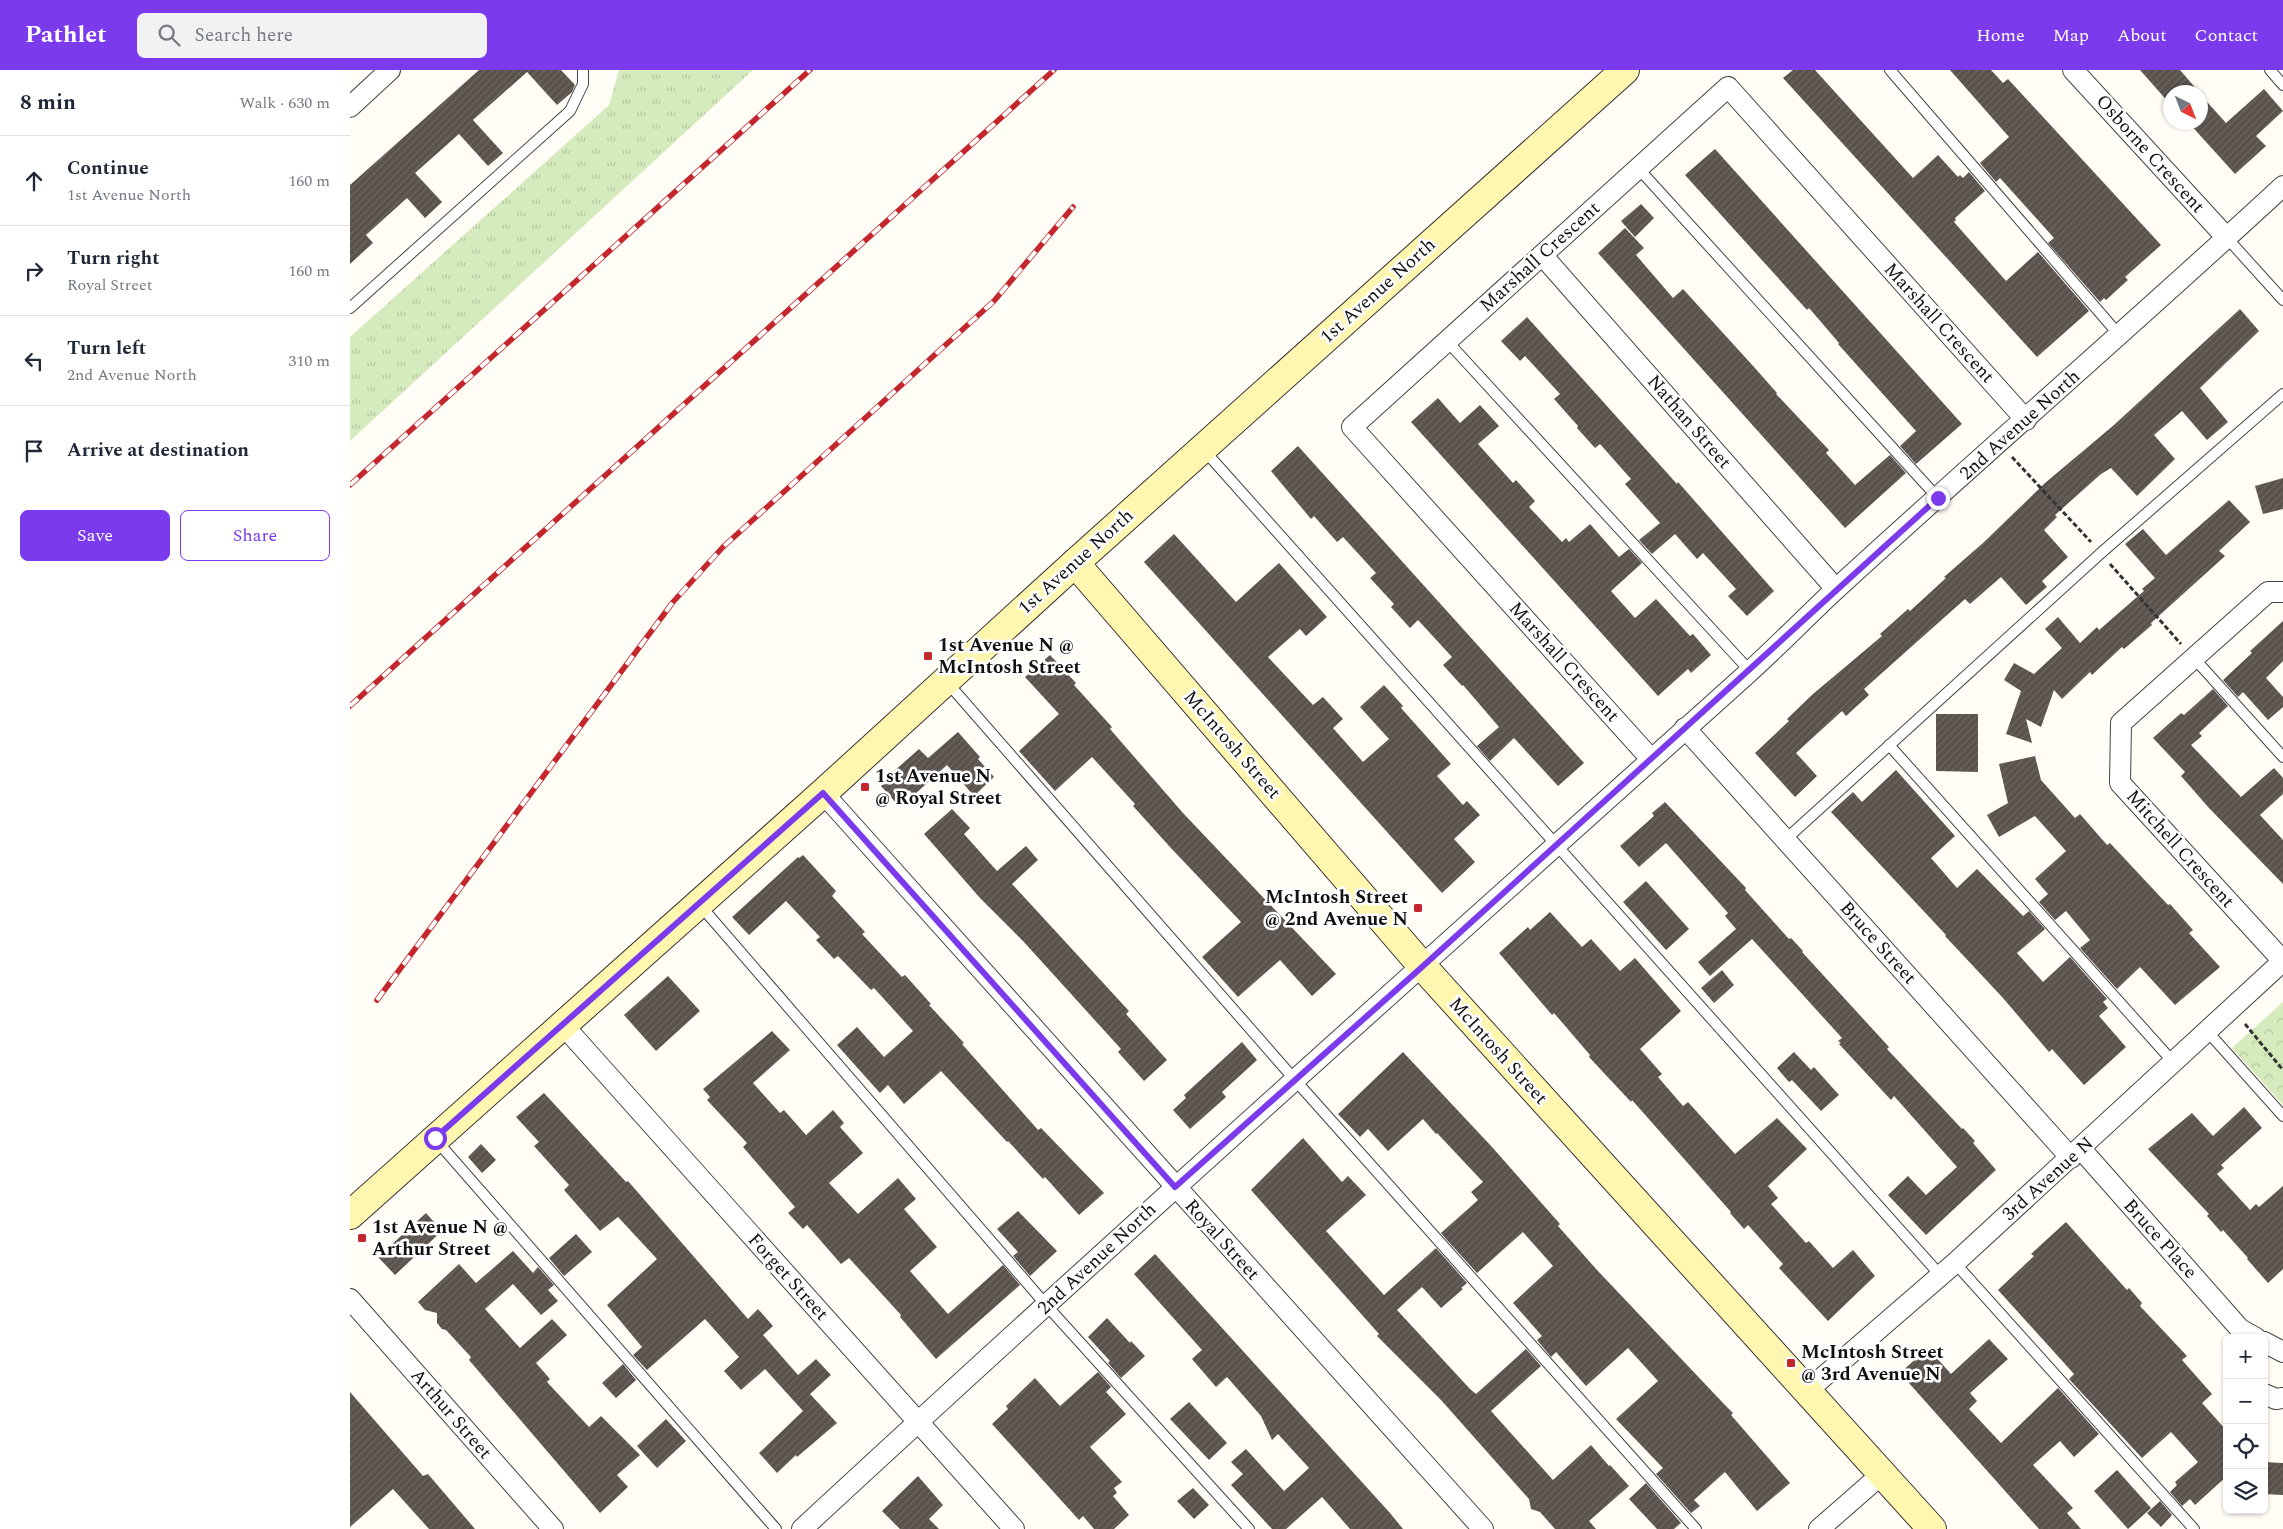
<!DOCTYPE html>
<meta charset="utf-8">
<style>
body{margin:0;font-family:Spectral,serif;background:#f2f2f3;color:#1f2937}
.controls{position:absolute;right:15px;bottom:15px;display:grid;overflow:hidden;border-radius:8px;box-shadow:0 1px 4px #0004}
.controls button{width:45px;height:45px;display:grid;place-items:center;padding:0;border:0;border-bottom:1px solid #e0e1e3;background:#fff;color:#1f2937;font:25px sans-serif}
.compass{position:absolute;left:1813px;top:15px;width:45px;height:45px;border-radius:50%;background:#fff;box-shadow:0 1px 4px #0004;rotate:138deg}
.stop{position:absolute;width:15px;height:15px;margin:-11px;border:4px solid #7c3aed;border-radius:50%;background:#fff}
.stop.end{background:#7c3aed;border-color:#fff;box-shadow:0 1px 5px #0008}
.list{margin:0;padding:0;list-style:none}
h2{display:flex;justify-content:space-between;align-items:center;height:65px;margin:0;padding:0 20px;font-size:21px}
h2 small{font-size:16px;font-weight:400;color:#747a83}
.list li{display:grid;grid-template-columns:32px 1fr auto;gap:15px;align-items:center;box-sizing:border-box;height:90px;padding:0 20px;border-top:1px solid #e0e1e3}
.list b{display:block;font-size:19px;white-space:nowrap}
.list p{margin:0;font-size:16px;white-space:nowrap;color:#747a83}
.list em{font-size:16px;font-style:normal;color:#747a83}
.actions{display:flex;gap:10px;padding:15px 20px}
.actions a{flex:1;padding:11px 0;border:1px solid #7c3aed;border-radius:8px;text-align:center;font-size:18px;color:#7c3aed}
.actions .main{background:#7c3aed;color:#fff}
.icon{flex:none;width:28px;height:28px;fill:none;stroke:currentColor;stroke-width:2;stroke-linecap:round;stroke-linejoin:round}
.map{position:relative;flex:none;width:1933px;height:1459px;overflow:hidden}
header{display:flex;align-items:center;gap:30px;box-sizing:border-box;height:70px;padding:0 25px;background:#7c3aed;color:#fff}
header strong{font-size:24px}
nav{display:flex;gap:28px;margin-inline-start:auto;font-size:18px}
.search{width:350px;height:45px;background:#f2f2f3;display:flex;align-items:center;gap:12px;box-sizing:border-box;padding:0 18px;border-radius:8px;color:#747a83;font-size:19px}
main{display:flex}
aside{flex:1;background:#fff}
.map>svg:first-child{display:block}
.grass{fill:url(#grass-tufts)}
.park{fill:url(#park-crowns)}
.building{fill:url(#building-hatch)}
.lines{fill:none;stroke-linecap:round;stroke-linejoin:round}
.lane-casing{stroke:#444;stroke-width:12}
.street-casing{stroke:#444;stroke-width:22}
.secondary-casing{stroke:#333;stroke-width:30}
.path{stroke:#333;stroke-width:3;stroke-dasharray:5 2.5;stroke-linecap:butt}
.lane{stroke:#fff;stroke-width:10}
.street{stroke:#fff;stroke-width:20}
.secondary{stroke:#fff6b0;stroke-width:28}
.rail-casing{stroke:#c4262e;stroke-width:5.5}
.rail{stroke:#fff;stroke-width:4;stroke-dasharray:11;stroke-linecap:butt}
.route{stroke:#7c3aed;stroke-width:6}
.poi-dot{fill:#c4262e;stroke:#fff;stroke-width:2}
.labels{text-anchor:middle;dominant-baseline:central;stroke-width:5;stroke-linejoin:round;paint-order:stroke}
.street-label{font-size:19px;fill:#111;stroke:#fff}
.poi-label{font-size:19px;font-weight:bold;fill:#111;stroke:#fff;text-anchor:start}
</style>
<header>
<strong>Pathlet</strong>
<div class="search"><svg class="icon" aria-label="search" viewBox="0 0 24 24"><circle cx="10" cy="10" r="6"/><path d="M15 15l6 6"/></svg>Search here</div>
<nav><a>Home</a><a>Map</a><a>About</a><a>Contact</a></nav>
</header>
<main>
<aside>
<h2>8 min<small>Walk · 630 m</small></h2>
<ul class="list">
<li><svg class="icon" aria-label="ahead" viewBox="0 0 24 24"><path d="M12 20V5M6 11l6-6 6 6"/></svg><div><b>Continue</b><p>1st Avenue North</p></div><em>160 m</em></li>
<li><svg class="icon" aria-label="right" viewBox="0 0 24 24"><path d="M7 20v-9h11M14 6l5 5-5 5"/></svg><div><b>Turn right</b><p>Royal Street</p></div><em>160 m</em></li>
<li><svg class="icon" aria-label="left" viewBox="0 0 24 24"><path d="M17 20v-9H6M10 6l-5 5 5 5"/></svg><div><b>Turn left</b><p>2nd Avenue North</p></div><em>310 m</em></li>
<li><svg class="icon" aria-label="arrive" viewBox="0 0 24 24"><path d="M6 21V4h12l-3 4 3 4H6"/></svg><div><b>Arrive at destination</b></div></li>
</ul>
<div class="actions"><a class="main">Save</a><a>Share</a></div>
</aside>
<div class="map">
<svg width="1933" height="1459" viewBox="0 0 1933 1459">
<defs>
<pattern id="grass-tufts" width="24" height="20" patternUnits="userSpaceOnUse" patternTransform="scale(1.25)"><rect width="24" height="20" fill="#d5ebbd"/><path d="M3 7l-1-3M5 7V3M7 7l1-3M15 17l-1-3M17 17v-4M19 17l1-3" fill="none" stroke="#b6c8a1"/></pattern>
<pattern id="park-crowns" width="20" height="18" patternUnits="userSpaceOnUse" patternTransform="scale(1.25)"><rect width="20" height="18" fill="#d5ebbd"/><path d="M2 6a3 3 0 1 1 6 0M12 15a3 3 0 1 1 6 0" fill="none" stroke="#b6c8a1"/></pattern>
<pattern id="building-hatch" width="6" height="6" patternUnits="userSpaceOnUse" patternTransform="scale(1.25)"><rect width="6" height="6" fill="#5a524d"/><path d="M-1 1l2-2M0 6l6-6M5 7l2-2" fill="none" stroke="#6d6662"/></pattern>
</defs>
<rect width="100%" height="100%" fill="#fffdf5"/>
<polygon class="grass" points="269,0 403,0 0,371 0,267 259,35"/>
<polygon class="park" points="1933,932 1933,1035 1882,978"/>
<g class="building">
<polygon points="129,0 211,0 225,15 222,22 207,35 177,2 123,50 153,83 138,96 109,64 65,103 92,132 75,148 57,128 16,165 23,173 0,194 0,115"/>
<polygon points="1443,0 1465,0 1563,108 1588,85 1608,107 1610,105 1613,108 1619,102 1635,121 1605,148 1606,150 1604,152 1656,211 1688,182 1739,241 1687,287 1433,8"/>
<polygon points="1600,0 1641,0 1653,13 1658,9 1811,175 1775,207 1778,210 1756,230 1754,228 1750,232 1698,173 1704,168 1650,108 1646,112 1630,93 1659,67"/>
<polygon points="1790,0 1830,0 1849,22 1820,22 1820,34"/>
<polygon points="1914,19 1933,41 1906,66 1916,76 1885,104 1838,52 1850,52 1850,24 1876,53"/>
<polygon points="1365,79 1612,354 1566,394 1550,376 1566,361 1488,274 1489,273 1459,238 1457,240 1335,105"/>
<polygon points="1291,134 1304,148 1285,167 1271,151"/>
<polygon points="1275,158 1294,178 1286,185 1323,228 1333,219 1404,297 1427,323 1426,324 1479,380 1476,383 1505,415 1540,385 1556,403 1495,458 1248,183"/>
<polygon points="1890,239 1909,261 1850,318 1878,352 1857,370 1832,341 1804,365 1825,389 1787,426 1761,398 1751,404 1705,445 1707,447 1694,460 1718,487 1692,511 1697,517 1676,535 1651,507 1620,534 1615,529 1514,619 1519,625 1496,646 1492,641 1446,683 1467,706 1445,727 1405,683 1439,651 1437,649 1463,624 1532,566 1530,564 1558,539 1560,541 1596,508 1594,507 1633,473 1695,413 1764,355"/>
<polygon points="1177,247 1327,414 1328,412 1424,521 1397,546 1378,526 1386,519 1353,483 1347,489 1325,464 1302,484 1289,470 1310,453 1275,414 1281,409 1250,374 1245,378 1227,358 1228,356 1204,329 1210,324 1175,286 1170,291 1151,271"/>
<polygon points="1088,328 1110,353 1130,335 1149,356 1128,374 1163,413 1166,410 1185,431 1179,437 1212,472 1216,468 1219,472 1240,454 1269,487 1279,479 1292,493 1261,521 1285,548 1306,529 1340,566 1343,564 1361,585 1341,603 1338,599 1308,626 1061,352"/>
<polygon points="948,376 1234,693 1208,716 1164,668 1140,691 1127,676 1149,657 1113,615 1112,616 1093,595 1102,587 1068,550 1060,558 1041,537 1044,534 1020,508 1026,503 993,467 987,472 964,446 961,449 921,401"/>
<polygon points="1933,408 1933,439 1913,444 1905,416"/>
<polygon points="1879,430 1900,452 1869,481 1875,486 1801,553 1802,555 1774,579 1772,577 1742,605 1740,602 1712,629 1704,620 1691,657 1676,649 1682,673 1656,664 1671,621 1654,610 1664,593 1684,604 1712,578 1695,559 1708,547 1730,573 1747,557 1749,560 1794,521 1792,519 1805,508 1775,474 1793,459 1816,485"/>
<polygon points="824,464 886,532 929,493 977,547 956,566 950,559 918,587 963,635 973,627 993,649 983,658 1013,692 1039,669 1010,637 1034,615 1053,636 1051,638 1101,694 1087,706 1113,735 1117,731 1130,745 1104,769 1125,792 1092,823 794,492"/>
<polygon points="1933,551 1933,591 1916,608 1933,627 1933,637 1918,650 1893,622 1888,627 1873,610 1902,583 1900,581"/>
<polygon points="700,585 726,613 724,615 762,657 760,659 833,743 986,904 962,926 930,890 888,927 852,887 891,852 820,777 783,736 785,734 742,687 705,721 669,681 709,644 675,607"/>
<polygon points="1863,619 1878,636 1849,663 1852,666 1841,675 1891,727 1924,698 1933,708 1933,724 1910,745 1933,770 1933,814 1859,738 1831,706 1835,702 1803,668 1831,643 1834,645"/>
<polygon points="1586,644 1628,644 1628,702 1586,701"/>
<polygon points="608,662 630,687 628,689 644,707 624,726 597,695 564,725 559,720 546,733 531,716 536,712 534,710 569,679 578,688"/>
<polygon points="1685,686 1691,710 1725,748 1730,744 1757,775 1760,773 1818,835 1820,834 1843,860 1839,863 1870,897 1825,935 1790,897 1767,919 1730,878 1740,870 1716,841 1705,850 1689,832 1698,824 1685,809 1716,781 1685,746 1649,767 1637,745 1658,733 1649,694"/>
<polygon points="1546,700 1605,766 1581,788 1607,818 1627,799 1673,846 1679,841 1695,859 1667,883 1693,912 1720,887 1757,929 1753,932 1758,938 1749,946 1776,977 1734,1015 1702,979 1699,982 1653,928 1595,866 1596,865 1481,742 1503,722 1512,732"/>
<polygon points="1315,732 1396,818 1395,820 1439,869 1441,868 1453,881 1452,882 1539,977 1537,979 1612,1059 1613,1058 1625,1071 1623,1073 1646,1100 1576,1165 1538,1125 1558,1106 1576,1125 1607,1097 1544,1026 1541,1030 1489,974 1491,973 1488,971 1492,968 1402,869 1360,906 1348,892 1386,859 1375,846 1378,843 1316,773 1289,797 1270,776 1304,746 1302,743"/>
<polygon points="602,739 620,758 614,764 647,801 676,776 688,790 662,814 779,941 776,944 817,990 794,1011 768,982 771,979 673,871 630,828 574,764"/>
<polygon points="453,785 486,821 482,826 515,862 512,864 552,907 555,905 581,934 579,935 614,973 612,974 688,1060 691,1058 754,1123 729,1145 695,1107 693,1109 658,1071 657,1072 591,1001 554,1034 538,1015 530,1023 487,975 507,957 534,987 563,961 524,918 521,920 488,886 484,889 466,870 470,867 436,831 399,865 382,847 448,787 449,788"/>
<polygon points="1296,811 1339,859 1316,880 1273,832"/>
<polygon points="1200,842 1232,877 1241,869 1270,901 1285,888 1331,941 1290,979 1312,1004 1308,1007 1333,1036 1338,1032 1385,1084 1427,1048 1457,1079 1418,1116 1428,1128 1421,1134 1456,1173 1459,1171 1483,1198 1503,1180 1525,1206 1478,1251 1429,1198 1433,1194 1398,1155 1394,1159 1380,1143 1381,1142 1282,1030 1281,1032 1239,987 1240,985 1204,943 1202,945 1149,883 1178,857 1180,860"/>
<polygon points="1372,900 1384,915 1364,933 1351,918"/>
<polygon points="318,906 350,941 306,981 274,945"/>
<polygon points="422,961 440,980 403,1013 430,1043 434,1040 456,1065 483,1040 494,1053 490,1057 513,1083 479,1113 508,1144 548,1108 566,1129 554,1139 587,1177 560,1201 598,1244 653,1195 670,1215 586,1289 550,1247 551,1245 499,1188 491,1194 457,1155 453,1159 438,1143 445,1137 393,1077 397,1073 357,1030 360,1027 353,1019"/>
<polygon points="892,972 907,990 872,1022 876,1027 840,1059 823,1040 836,1028 834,1025"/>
<polygon points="1053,982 1142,1077 1210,1154 1208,1156 1247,1200 1374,1334 1383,1343 1381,1345 1440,1413 1407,1441 1375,1402 1344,1430 1350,1436 1341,1443 1306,1404 1313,1398 1266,1349 1308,1311 1278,1278 1236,1316 1206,1282 1201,1287 1187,1270 1192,1266 1163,1233 1203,1196 1173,1162 1127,1203 1096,1169 1091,1163 1128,1130 1121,1122 1133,1112 1087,1063 1086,1064 1073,1049 1038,1081 1018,1059 1010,1067 988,1044"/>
<polygon points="1444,982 1461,1000 1464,997 1489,1025 1471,1041 1442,1010 1439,1012 1427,998"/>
<polygon points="194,1023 276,1112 278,1111 398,1249 408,1239 423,1256 413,1265 448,1305 466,1289 481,1305 460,1324 487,1353 447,1387 446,1385 427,1403 409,1383 453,1341 415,1299 391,1320 374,1301 389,1287 355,1249 297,1300 283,1285 292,1277 257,1235 307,1189 268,1147 250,1161 214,1120 219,1115 184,1076 189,1072 166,1047"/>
<polygon points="1894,1037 1912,1058 1871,1095 1874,1098 1867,1104 1900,1140 1906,1134 1909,1137 1933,1116 1933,1199 1918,1213 1897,1189 1898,1188 1873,1160 1871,1162 1857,1146 1859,1144 1798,1079 1842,1043 1863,1066"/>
<polygon points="953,1068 992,1112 998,1106 1016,1125 976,1161 1034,1225 1086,1178 1117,1213 1111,1218 1113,1219 1091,1238 1072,1217 1047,1240 1120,1319 1126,1324 1176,1279 1191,1296 1141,1341 1203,1410 1241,1375 1259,1396 1260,1395 1279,1416 1239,1451 1246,1459 1205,1459 1190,1442 1181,1439 1179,1429 1091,1330 1027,1266 1029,1264 901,1120"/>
<polygon points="131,1074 146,1090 132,1103 118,1087"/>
<polygon points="668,1141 707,1181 680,1206 663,1186 668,1182 647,1159"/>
<polygon points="76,1143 92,1161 45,1205 28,1187"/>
<polygon points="1716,1152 1777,1220 1779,1218 1792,1233 1790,1236 1837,1286 1832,1290 1862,1324 1852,1333 1877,1361 1877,1406 1845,1435 1840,1429 1832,1436 1820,1422 1827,1415 1825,1412 1848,1392 1821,1362 1792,1388 1719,1309 1724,1304 1648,1220 1684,1186 1681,1184"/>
<polygon points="226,1164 242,1182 214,1206 199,1188"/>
<polygon points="163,1181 183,1203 188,1197 204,1215 198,1220 208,1231 191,1245 163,1214 135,1239 170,1278 202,1249 217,1265 186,1293 200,1309 197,1312 239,1357 251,1346 290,1385 267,1405 278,1417 250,1443 119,1290 121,1287 96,1260 92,1259 87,1253 87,1243 75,1240 68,1232 109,1194 126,1213"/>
<polygon points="805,1184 1040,1443 1053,1459 1000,1459 972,1427 936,1459 922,1459 881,1415 893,1404 881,1392 896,1379 934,1421 959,1398 928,1364 922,1370 911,1346 877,1307 866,1317 842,1289 852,1280 784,1204"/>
<polygon points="757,1248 780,1273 781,1271 795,1286 771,1308 758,1293 760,1291 738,1267"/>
<polygon points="1639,1269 1658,1289 1620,1323 1627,1331 1619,1339 1651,1373 1708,1318 1749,1364 1724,1387 1710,1371 1683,1395 1723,1438 1717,1443 1731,1459 1689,1459 1550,1303 1578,1278 1601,1304"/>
<polygon points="273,1294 286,1310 266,1328 252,1313"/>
<polygon points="748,1302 761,1317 756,1322 776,1344 740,1377 772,1412 764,1418 767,1423 763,1426 779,1445 764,1459 744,1459 733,1446 729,1450 642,1354 658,1339 656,1336 685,1308 710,1336"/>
<polygon points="0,1322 73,1406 78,1404 125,1459 79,1459 43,1419 0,1457"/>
<polygon points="839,1332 877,1373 859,1390 820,1349"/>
<polygon points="316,1349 336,1371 307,1398 287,1376"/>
<polygon points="1914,1392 1933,1393 1933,1425 1914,1424"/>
<polygon points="1767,1400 1801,1438 1778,1459 1744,1421"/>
<polygon points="568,1406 593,1435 579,1449 589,1459 550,1459 532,1441"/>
<polygon points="1296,1413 1331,1453 1324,1459 1307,1459 1279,1429"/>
<polygon points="843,1418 859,1435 844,1449 827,1431"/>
<polygon points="1810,1431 1822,1445 1811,1457 1797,1443"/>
</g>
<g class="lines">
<defs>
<g id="lane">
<polyline points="1540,0 1770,266"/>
<polyline points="1920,0 1933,15"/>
<polyline points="1288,98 1588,428"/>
<polyline points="1877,168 1933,230"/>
<polyline points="0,238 220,41 233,14 233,0"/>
<polyline points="1097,271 1400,601"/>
<polyline points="853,379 1591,1206"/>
<polyline points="1843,587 1933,687"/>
<polyline points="596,611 945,1010 1346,1459"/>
<polyline points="1539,675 1824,993"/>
<polyline points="1435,770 1751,483 1933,324"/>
<polyline points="349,834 697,1236 899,1459"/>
<polyline points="1858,962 1933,1046"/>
<polyline points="86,1070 426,1459"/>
<polyline points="1605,1193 1844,1459"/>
</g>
<g id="street">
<polyline points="1723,0 1877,168"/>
<polyline points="0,37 40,0"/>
<polyline points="1192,185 1486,519"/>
<polyline points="1335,658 1721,1088"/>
<polyline points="1301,689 1002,357 1378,17 1676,350"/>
<polyline points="473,723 1133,1459"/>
<polyline points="1933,891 1770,713 1771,653 1918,522 1933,522"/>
<polyline points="213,955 664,1459"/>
<polyline points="1731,1079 1890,1259 1906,1268"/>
<polyline points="0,1229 203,1459"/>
<polyline points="1914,1272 1933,1282"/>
<polyline points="1457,1321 1605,1193 1933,891"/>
<polyline points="1914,1324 1926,1329 1933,1328"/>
<path d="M452,1459c312,-289 630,-572 946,-856 30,-27 58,-56 87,-83 148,-136 300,-267 448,-404"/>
<polyline points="1469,1459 1532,1404"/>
</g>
<g id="secondary">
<polyline points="725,493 1073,897 1582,1459"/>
<polyline points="0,1145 473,723 725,493 1275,0"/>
</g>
</defs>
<use href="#lane" class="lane-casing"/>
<use href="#street" class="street-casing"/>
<use href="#secondary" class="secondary-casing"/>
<g class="path">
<polyline points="1662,387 1741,472"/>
<polyline points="1760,494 1831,574"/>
<polyline points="1895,954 1933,1000"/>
</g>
<use href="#lane" class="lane"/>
<use href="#street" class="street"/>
<use href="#secondary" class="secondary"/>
<defs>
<g id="rail">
<polyline points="0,415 460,0"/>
<polyline points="0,636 704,0"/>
<polyline points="27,930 323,532 373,477 644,231 723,137"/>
</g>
</defs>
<use href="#rail" class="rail-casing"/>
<use href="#rail" class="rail"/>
</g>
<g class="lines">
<polyline class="route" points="85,1068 473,723 825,1117 1072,897 1588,428"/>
</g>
<g class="poi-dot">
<rect x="573" y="581" width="10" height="10" rx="2.5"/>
<rect x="510" y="712" width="10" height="10" rx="2.5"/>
<rect x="1063" y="833" width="10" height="10" rx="2.5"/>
<rect x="7" y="1163" width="10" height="10" rx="2.5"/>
<rect x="1436" y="1288" width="10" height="10" rx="2.5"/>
</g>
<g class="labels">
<g class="street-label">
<text transform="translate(1800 84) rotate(48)">Osborne Crescent</text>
<text transform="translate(1190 187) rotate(-42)">Marshall Crescent</text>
<text transform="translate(1028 221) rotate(-42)">1st Avenue North</text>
<text transform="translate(1589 253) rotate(48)">Marshall Crescent</text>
<text transform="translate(1339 352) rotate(49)">Nathan Street</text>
<text transform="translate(1670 355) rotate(-42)">2nd Avenue North</text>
<text transform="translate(726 492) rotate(-42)">1st Avenue North</text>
<text transform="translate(1214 592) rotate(48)">Marshall Crescent</text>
<text transform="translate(882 675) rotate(49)">McIntosh Street</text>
<text transform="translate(1830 779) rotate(48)">Mitchell Crescent</text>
<text transform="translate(1528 873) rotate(48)">Bruce Street</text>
<text transform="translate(1148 981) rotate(48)">McIntosh Street</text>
<text transform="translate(1698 1109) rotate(-42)">3rd Avenue N</text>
<text transform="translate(1810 1169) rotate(48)">Bruce Place</text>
<text transform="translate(872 1170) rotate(48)">Royal Street</text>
<text transform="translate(747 1189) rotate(-43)">2nd Avenue North</text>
<text transform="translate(438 1207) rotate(48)">Forget Street</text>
<text transform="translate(101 1344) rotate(49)">Arthur Street</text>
</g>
<g class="poi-label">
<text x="588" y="575">1st Avenue N @<tspan x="588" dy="22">McIntosh Street</tspan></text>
<text x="525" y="706">1st Avenue N<tspan x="525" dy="22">@ Royal Street</tspan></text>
<text x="1058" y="827" text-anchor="end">McIntosh Street<tspan x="1058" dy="22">@ 2nd Avenue N</tspan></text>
<text x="22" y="1157">1st Avenue N @<tspan x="22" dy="22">Arthur Street</tspan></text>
<text x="1451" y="1282">McIntosh Street<tspan x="1451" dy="22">@ 3rd Avenue N</tspan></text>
</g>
</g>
</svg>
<div class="controls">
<button>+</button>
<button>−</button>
<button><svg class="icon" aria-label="locate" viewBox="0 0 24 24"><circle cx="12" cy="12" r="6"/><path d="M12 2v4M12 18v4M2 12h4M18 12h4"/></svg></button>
<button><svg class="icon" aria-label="layers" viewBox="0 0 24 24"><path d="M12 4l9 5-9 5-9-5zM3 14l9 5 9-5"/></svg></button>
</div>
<svg class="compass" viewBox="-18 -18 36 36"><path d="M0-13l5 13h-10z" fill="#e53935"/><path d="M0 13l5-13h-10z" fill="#747a83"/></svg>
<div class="stop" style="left:85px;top:1068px"></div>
<div class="stop end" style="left:1588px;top:428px"></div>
</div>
</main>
